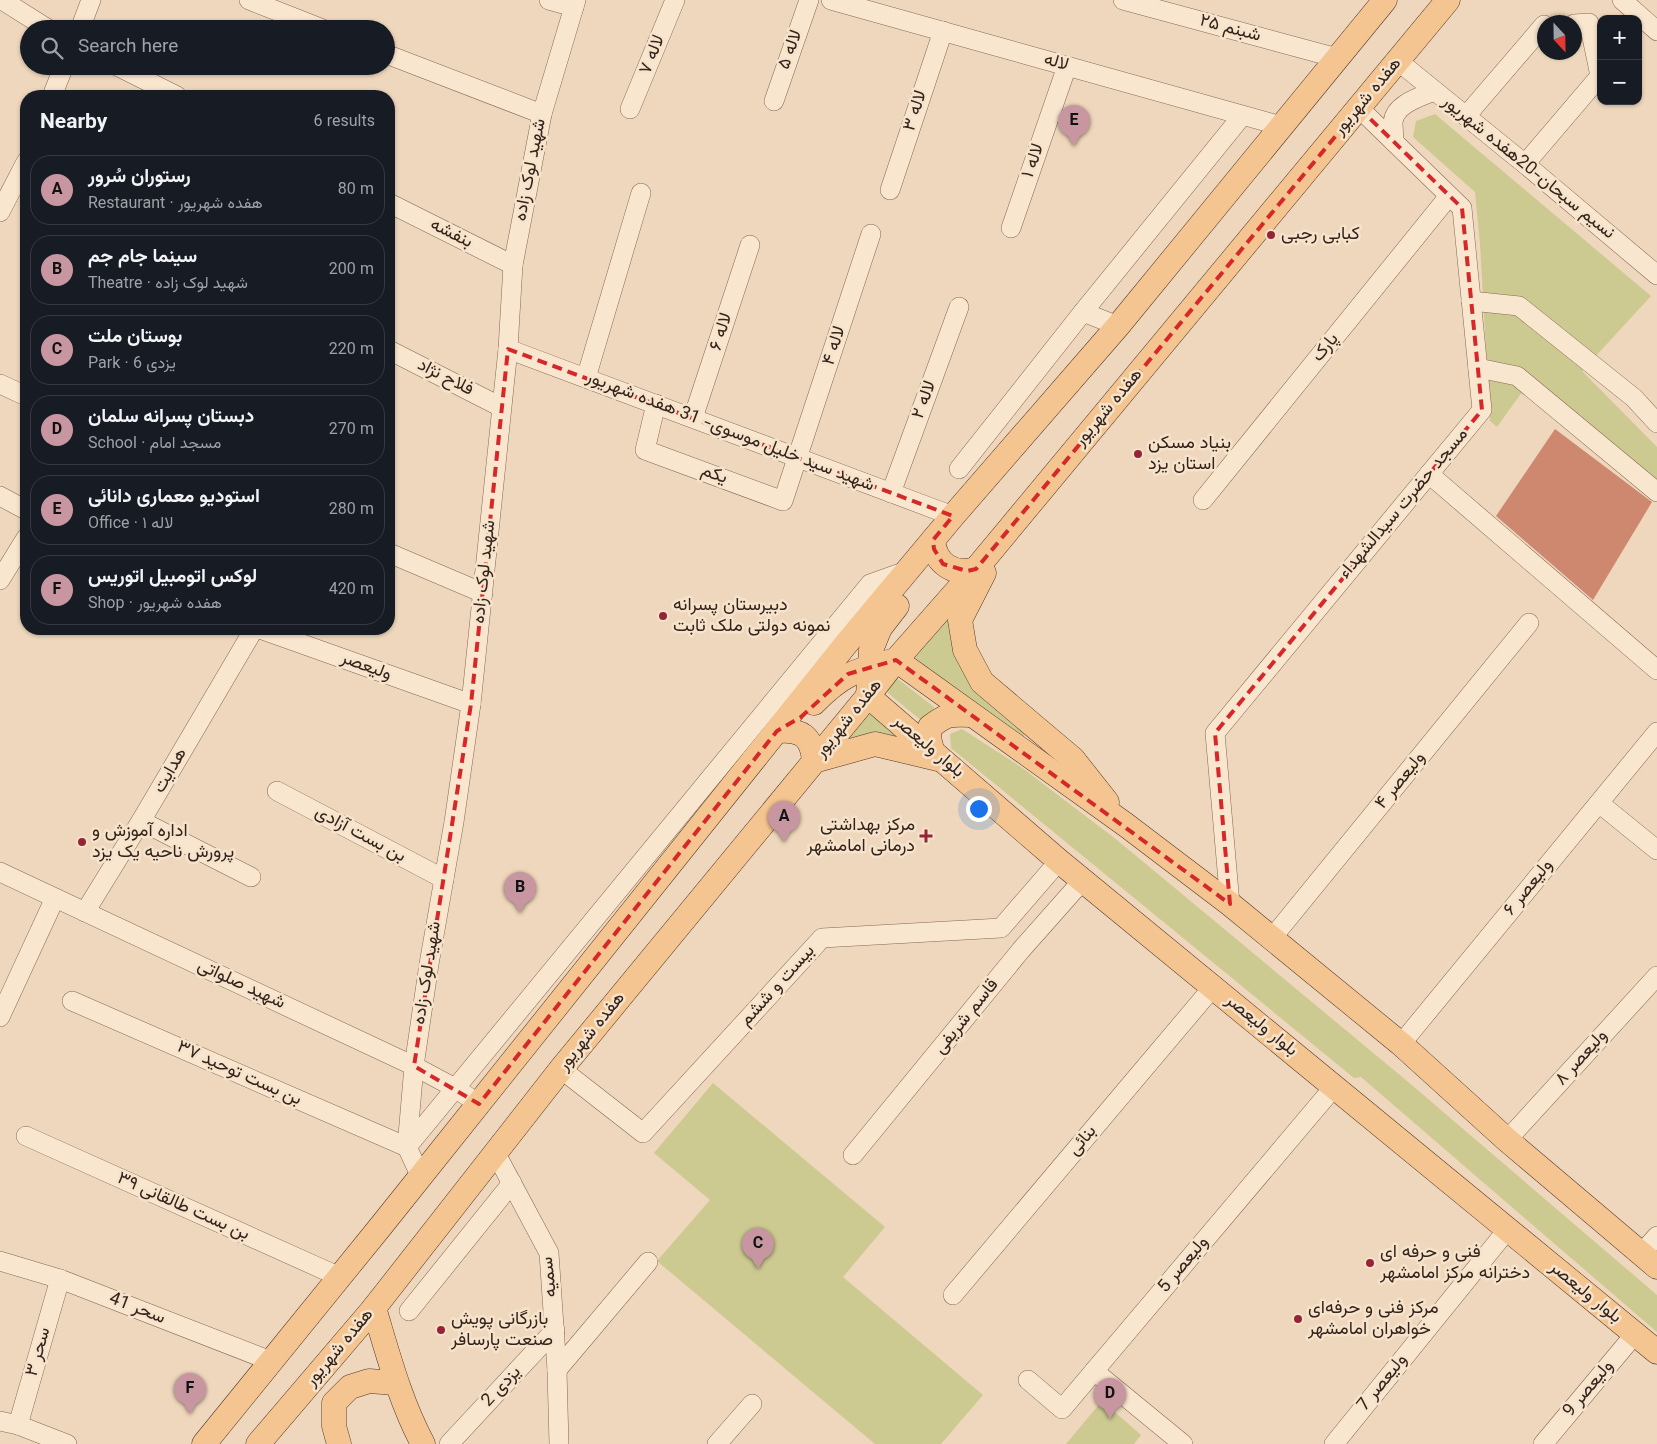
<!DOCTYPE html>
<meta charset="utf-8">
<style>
body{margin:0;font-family:Georgia,Vazirmatn,serif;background:#20242c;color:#f1f3f6}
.controls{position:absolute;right:15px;top:15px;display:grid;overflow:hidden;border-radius:10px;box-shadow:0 1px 4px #0004}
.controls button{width:45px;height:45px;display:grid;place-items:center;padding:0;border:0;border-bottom:1px solid #363941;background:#171b24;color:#f1f3f6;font:25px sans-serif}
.compass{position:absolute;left:1537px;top:15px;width:45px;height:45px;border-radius:50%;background:#171b24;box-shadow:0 1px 4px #0004;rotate:158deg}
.you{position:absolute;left:978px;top:808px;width:18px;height:18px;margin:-12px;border:4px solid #fff;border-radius:50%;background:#1a73e8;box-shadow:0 0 0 8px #1a73e833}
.badge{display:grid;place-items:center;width:32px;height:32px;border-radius:50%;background:#c896a0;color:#111;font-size:16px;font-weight:700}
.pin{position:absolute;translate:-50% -41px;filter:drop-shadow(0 1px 2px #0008)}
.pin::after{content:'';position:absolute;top:26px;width:18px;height:15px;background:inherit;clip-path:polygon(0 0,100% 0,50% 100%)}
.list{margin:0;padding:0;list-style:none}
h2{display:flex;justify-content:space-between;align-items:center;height:65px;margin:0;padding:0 20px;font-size:21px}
h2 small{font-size:16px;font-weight:400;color:#9ea1a6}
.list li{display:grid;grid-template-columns:32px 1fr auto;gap:15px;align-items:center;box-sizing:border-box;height:70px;margin:0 10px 10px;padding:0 10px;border:1px solid #363941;border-radius:20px}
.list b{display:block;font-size:19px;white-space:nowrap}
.list p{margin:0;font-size:16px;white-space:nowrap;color:#9ea1a6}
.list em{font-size:16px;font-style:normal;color:#9ea1a6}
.icon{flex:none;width:28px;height:28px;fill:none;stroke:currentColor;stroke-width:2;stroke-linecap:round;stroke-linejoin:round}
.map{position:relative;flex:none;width:1657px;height:1444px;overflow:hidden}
.search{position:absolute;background:#171b24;box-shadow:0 1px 4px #0004;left:20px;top:20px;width:375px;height:55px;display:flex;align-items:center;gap:12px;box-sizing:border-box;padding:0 18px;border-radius:28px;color:#9ea1a6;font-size:19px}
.panel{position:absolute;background:#171b24;box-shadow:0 1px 4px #0004;left:20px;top:90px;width:375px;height:545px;border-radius:20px}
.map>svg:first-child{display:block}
.green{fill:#ccca90}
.building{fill:#ce8870}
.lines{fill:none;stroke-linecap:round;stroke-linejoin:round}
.minor-casing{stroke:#866755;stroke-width:20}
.major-casing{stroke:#53372a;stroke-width:25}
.minor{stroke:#f9e6cf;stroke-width:19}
.major{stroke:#f4c591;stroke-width:24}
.marked{fill:none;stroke:#d62828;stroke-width:4;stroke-dasharray:10 6;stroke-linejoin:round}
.poi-dot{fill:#962437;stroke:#f6e3cb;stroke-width:2}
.labels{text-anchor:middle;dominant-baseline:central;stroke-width:5;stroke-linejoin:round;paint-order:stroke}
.street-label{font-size:18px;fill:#35231b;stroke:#f6e3cb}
.poi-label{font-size:18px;fill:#35231b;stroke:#f6e3cb;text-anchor:start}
</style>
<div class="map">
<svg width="1657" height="1444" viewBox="0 0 1657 1444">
<rect width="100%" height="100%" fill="#eed7bc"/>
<g class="green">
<polygon points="1435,114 1651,296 1582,371 1657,447 1657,480 1578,414 1530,381 1497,427 1490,421 1480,244 1475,192 1413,137 1416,121"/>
<polygon points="967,588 950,619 953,648 969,681 1025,735 1018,738 1014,738 912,655"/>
<polygon points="894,676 934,707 933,717 923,722 888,693 887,683"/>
<polygon points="866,712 918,748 831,753"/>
<polygon points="962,729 1021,767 1117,840 1407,1081 1657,1295 1657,1332 1361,1077 1354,1078 951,748 950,734"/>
<polygon points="713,1083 885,1227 843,1277 983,1395 941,1444 875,1444 657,1261 710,1200 654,1153"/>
<polygon points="1102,1401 1141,1435 1134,1444 1066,1444"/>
</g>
<polygon class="building" points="1555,429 1652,502 1593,600 1496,516"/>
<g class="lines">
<defs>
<g id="minor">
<polyline points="2,0 48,29"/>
<polyline points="249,0 323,29"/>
<polyline points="549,0 574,7"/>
<polyline points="831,0 1281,126"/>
<polyline points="1123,0 1337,58"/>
<polyline points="1622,0 1657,31"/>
<polyline points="80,29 91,0"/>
<polyline points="386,54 542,114"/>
<polyline points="1398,61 1525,164 1657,275"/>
<polyline points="117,66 177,96"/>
<polyline points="52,96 64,66"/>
<polyline points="774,101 809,0"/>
<polyline points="630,109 675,0"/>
<polyline points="1466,116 1544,25"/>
<path d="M1394,142c0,-6 -1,-14 -1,-20 2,-18 27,-25 41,-31"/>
<polyline points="1525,164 1600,76 1589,23 1574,24"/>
<polyline points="890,190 943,31"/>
<polyline points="389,203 513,265"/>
<polyline points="0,212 26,162"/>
<polyline points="1011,228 1067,66"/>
<polyline points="1471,301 1519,306 1634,398 1657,423"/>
<polyline points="1083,312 1118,326"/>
<polyline points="508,349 953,516"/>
<polyline points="389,350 501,407"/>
<polyline points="1478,368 1517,376 1657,492"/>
<polyline points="586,378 641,193"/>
<polyline points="0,384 26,396"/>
<polyline points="656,404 645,450 783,501 871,234"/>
<polyline points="693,418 750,245"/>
<polyline points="959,469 1083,312 1242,116"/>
<polyline points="1429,474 1657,670"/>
<polyline points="891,493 959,307"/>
<polyline points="0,496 26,510"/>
<polyline points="1203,500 1449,196"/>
<polyline points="389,553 483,593"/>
<polyline points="0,580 26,538"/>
<polyline points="260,629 471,704"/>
<polyline points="277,791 444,879"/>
<polyline points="1599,803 1657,850"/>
<polyline points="141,821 251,877"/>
<polyline points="0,872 414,1066 455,1088 479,1104"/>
<polyline points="1230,904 1215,733 1482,410 1462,208 1359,108"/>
<polyline points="85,912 141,821 254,629"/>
<polyline points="1272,938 1529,623"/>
<polyline points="72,1001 407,1147 414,1066 429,964 454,822 471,704 508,349 513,265 542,114 576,0"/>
<polyline points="0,1017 55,898"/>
<polyline points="1401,1044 1657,732"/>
<polyline points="561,1069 643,1133 822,938 1001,928 1059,861"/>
<polyline points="26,1136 340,1277"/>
<polyline points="1507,1140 1657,976"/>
<polyline points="495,1152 549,1253 557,1370 559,1444"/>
<polyline points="853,1155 1021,950 1083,880"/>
<polyline points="421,1177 407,1147 870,584 909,570"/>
<polyline points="1641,1254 1657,1236"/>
<polyline points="0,1261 60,1279 271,1361"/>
<polyline points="953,1295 1213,987"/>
<polyline points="409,1311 512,1183"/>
<polyline points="557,1370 648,1262"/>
<polyline points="1094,1371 1183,1444"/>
<polyline points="1028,1380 1062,1409 1334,1087"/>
<polyline points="0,1421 18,1425 67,1444"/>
<polyline points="18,1425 60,1279"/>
<polyline points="449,1444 555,1330"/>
<polyline points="717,1444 752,1404"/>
<polyline points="1334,1444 1508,1229"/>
<polyline points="1543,1444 1635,1334"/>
</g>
<g id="major">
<path d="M933,540c2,24 21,36 43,29"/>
<polyline points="984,573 960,620 965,650 982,682 1073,759 1107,802"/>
<polyline points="897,606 880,628 871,650 868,696 1059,861 1657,1352"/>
<path d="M814,703c29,-30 43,-33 82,-43l230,165 104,79 171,140 106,96 150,127"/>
<path d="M777,731c24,-2 35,5 37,30l61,-17 63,15"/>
<path d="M932,750l-3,-12 1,-11c17,-13 19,-13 41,-12"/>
<path d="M374,1308c14,46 26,93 49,136"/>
<polyline points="204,1444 381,1226 846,644 953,516 1118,326 1385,0"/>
<polyline points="258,1444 374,1308 561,1069 868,696 896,660 976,569 1448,0"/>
<polyline points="339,1444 334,1426 334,1403 350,1387 369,1381 396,1383"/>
</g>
</defs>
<use href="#minor" class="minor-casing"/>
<use href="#major" class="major-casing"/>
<use href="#minor" class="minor"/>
<use href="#major" class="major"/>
</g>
<path class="marked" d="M1359,108l103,100 20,202 -267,323 15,171 -334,-244 -48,14 -47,43 -24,14 -298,373 -65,-38 57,-362 37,-355 445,167 -20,24 1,9 9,15 24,7 9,-2z"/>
<g class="poi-dot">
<circle cx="1271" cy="235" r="5"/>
<circle cx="1138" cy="454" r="5"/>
<circle cx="663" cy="616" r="5"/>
<path d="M923.5 828.5h5v5h5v5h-5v5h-5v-5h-5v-5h5z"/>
<circle cx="82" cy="842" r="5"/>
<circle cx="1370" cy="1263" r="5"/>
<circle cx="1298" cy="1319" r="5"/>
<circle cx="441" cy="1330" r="5"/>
</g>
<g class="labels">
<g class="street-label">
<text transform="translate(1230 29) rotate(15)">شبنم ۲۵</text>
<text transform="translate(791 50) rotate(-70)">لاله ۵</text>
<text transform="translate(653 55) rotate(-68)">لاله ۷</text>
<text transform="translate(1056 63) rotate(16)">لاله</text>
<text transform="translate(1368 97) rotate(-50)">هفده شهریور</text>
<text transform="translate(916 111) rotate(-72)">لاله ۳</text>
<text transform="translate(1034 161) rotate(-71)">لاله ۱</text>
<text transform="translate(1528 168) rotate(39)">نسیم سبحان-20هفده شهریور</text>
<text transform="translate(531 170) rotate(-79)">شهید لوک زاده</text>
<text transform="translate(451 234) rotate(27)">بنفشه</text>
<text transform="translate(722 332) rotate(-72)">لاله ۶</text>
<text transform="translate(835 346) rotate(-72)">لاله ۴</text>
<text transform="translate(1326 348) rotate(-51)">پارک</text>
<text transform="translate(445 378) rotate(27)">فلاح نژاد</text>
<text transform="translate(925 400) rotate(-70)">لاله ۲</text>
<text transform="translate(1109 408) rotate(-50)">هفده شهریور</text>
<text transform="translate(730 432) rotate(21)">شهید سید خلیل موسوی- 31 هفده شهریور</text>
<text transform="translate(714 475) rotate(20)">یکم</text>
<text transform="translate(1404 504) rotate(-50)">مسجد حضرت سیدالشهداء</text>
<text transform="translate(485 572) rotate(-84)">شهید لوک زاده</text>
<text transform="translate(366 667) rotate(20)">ولیعصر</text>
<text transform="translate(849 719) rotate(-51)">هفده شهریور</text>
<text transform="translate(928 747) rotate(40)">بلوار ولیعصر</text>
<text transform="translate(171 771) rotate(-60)">هدایت</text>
<text transform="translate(1401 781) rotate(-51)">ولیعصر ۴</text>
<text transform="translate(360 835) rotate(28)">بن بست آزادی</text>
<text transform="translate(1529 888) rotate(-51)">ولیعصر ۶</text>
<text transform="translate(428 973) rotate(-81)">شهید لوک زاده</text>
<text transform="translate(241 985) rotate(25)">شهید صلواتی</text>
<text transform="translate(778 986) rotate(-48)">بیست و ششم</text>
<text transform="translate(967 1017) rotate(-51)">قاسم شریفی</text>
<text transform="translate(1261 1026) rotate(39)">بلوار ولیعصر</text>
<text transform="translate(592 1032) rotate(-51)">هفده شهریور</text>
<text transform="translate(1582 1058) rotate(-48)">ولیعصر ۸</text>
<text transform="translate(239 1074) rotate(24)">بن بست توحید ۳۷</text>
<text transform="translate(1083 1141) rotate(-50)">بنائی</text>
<text transform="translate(183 1207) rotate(24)">بن‌ بست طالقانی ۳۹</text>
<text transform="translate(1184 1265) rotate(-50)">ولیعصر 5</text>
<text transform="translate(550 1277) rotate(-96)">سمیه</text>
<text transform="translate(1585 1293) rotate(39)">بلوار ولیعصر</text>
<text transform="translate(137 1309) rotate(21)">سحر 41</text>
<text transform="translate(340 1348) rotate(-50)">هفده شهریور</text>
<text transform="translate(39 1352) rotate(-74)">سحر ۳</text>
<text transform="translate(1383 1383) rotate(-51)">ولیعصر 7</text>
<text transform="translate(502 1387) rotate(-47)">یزدی 2</text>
<text transform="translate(1589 1389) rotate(-50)">ولیعصر 9</text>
</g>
<g class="poi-label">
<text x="1281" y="235">کبابی رجبی</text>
<text x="1148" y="444">بنیاد مسکن<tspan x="1148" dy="21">استان یزد</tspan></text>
<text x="673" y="606">دبیرستان پسرانه<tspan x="673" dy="21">نمونه دولتی ملک ثابت</tspan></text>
<text x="915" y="826" text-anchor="end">مرکز بهداشتی<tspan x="915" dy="21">درمانی امامشهر</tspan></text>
<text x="92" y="832">اداره آموزش و<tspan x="92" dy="21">پرورش ناحیه یک یزد</tspan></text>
<text x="1380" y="1253">فنی و حرفه ای<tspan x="1380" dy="21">دخترانه مرکز امامشهر</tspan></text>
<text x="1308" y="1309">مرکز فنی و حرفه‌ای<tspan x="1308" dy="21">خواهران امامشهر</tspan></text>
<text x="451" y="1320">بازرگانی پویش<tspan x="451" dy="21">صنعت پارسافر</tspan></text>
</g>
</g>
</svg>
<div class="controls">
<button>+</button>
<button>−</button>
</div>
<svg class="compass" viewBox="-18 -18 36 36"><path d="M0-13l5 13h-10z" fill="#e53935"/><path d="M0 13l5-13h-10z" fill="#9ea1a6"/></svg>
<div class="you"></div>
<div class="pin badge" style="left:784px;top:842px">A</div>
<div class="pin badge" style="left:520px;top:913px">B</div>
<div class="pin badge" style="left:758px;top:1269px">C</div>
<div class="pin badge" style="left:1110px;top:1419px">D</div>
<div class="pin badge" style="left:1074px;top:146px">E</div>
<div class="pin badge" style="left:190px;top:1414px">F</div>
<div class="search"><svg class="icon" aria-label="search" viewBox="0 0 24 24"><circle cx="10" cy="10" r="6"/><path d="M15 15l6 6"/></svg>Search here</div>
<section class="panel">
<h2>Nearby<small>6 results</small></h2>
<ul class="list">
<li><span class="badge">A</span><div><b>رستوران سُرور</b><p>Restaurant · هفده شهریور</p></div><em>80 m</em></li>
<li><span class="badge">B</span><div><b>سینما جام جم</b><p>Theatre · شهید لوک زاده</p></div><em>200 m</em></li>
<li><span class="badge">C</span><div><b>بوستان ملت</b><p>Park · یزدی 6</p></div><em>220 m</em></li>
<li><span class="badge">D</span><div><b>دبستان پسرانه سلمان</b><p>School · مسجد امام</p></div><em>270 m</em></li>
<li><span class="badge">E</span><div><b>استودیو معماری دانائی</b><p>Office · لاله ۱</p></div><em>280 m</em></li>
<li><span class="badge">F</span><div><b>لوکس اتومبیل اتوریس</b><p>Shop · هفده شهریور</p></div><em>420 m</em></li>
</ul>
</section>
</div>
